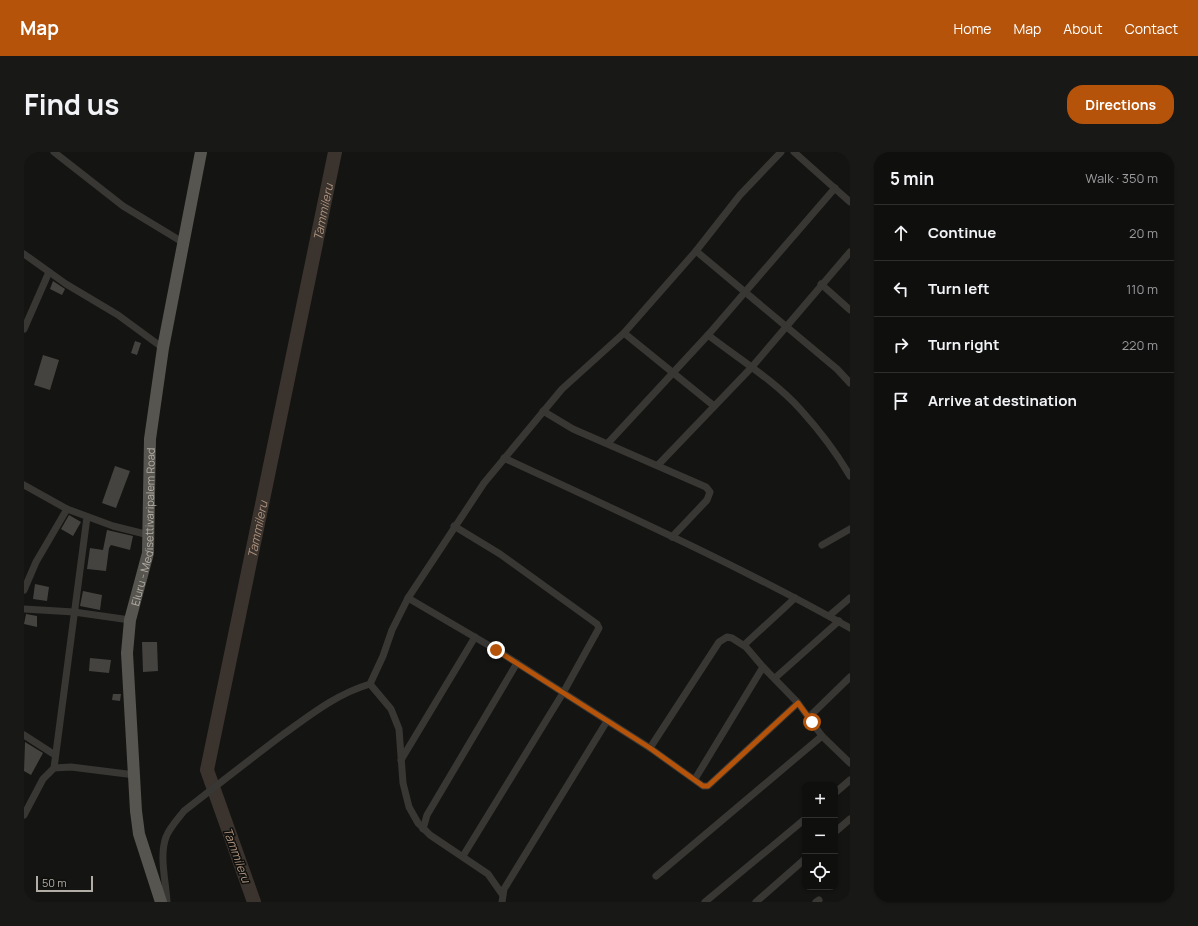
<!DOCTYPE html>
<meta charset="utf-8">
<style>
body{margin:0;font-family:Manrope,sans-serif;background:#181817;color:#f1f3f6}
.controls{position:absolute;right:12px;bottom:12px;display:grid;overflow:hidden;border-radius:8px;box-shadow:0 1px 3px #0004}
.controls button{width:36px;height:36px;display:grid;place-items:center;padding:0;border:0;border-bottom:1px solid #2f2f2e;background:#0f0f0e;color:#f1f3f6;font:20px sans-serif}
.scale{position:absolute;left:12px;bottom:10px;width:57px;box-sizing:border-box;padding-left:4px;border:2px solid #b3aea5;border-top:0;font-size:11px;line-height:14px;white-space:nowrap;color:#b3aea5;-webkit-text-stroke:3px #0f0f0d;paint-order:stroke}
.stop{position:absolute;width:12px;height:12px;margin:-9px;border:3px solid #b45309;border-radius:50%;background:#fff}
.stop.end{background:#b45309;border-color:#fff;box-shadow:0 1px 4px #0008}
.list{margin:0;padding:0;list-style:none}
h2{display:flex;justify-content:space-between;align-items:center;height:52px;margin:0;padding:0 16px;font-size:17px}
h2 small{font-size:13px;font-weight:400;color:#9b9c9e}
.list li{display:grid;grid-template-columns:26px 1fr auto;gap:12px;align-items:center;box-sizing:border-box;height:56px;padding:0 16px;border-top:1px solid #2f2f2e}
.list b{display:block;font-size:15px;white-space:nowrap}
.list em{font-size:13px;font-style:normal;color:#9b9c9e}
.icon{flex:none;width:22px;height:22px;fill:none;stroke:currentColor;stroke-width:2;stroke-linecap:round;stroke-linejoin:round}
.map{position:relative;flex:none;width:826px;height:750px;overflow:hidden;border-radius:16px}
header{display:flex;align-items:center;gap:24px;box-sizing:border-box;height:56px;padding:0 20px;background:#b45309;color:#fff}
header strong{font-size:19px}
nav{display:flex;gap:22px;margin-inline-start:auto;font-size:14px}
.intro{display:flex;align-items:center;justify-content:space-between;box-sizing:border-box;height:96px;padding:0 24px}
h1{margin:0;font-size:28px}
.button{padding:10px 18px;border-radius:16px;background:#b45309;color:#fff;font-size:14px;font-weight:700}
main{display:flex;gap:24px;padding:0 24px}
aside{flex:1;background:#0f0f0e;border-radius:16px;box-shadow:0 1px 3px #0004}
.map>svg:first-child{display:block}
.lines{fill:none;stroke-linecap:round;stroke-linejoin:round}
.river{stroke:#3b332d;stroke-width:14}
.building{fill:#44433f}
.minor{stroke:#383734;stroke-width:7}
.primary{stroke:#575550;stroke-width:12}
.route{stroke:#b45309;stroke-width:5}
.labels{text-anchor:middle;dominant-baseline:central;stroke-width:3;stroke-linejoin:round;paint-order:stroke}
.street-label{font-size:11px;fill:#b3aea5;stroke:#0f0f0d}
.water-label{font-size:12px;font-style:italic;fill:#ac927e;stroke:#0f0f0d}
</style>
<header>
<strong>Map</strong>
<nav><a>Home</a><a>Map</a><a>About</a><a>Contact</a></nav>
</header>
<div class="intro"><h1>Find us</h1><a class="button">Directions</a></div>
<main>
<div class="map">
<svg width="826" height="750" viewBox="0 0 826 750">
<rect width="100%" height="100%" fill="#141412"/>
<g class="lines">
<path class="river" id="s1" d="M230,750l-47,-132 128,-618"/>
</g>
<g class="building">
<polygon points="29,129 41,137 38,143 26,137"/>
<polygon points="111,189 117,191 113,203 107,201"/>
<polygon points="19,203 35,208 26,238 10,233"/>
<polygon points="91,314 106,319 92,356 78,351"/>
<polygon points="45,363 57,370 49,384 37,377"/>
<polygon points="83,378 109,384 106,398 87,393 85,396 82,419 63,417 66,396 79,398"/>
<polygon points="11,432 25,435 23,449 9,447"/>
<polygon points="59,439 78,443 76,458 56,454"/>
<polygon points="2,462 13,464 13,475 0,472"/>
<polygon points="118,490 133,490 134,519 119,520"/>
<polygon points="66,506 87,508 85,521 65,519"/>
<polygon points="89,542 97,542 96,549 88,548"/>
<polygon points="1,590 19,601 7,623 0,619"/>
</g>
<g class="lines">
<g class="minor">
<polyline points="30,0 99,54 160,91"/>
<polyline points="770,0 826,50"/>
<polyline points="672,99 813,217 826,231"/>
<polyline points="0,102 42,132 94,163 139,196"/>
<polyline points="797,132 826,158"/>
<polyline points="0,177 25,120"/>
<polyline points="600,181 690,254"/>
<path d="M684,183c31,24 67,46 93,75 18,20 35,42 49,66"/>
<polyline points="519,259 549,277 682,335 686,340 683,348 648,385"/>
<polyline points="584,291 684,183 811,36"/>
<path d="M480,306c116,54 234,107 346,170"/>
<polyline points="634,313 727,216 826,100"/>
<polyline points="0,333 43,357 89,374 125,383"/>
<polyline points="430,374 476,402 573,472 575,476 539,541 439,704"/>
<polyline points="798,393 826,377"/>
<polyline points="0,438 12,410 43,357"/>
<polyline points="384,446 471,497 626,596 679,634 684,634 774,551"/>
<polyline points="0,457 50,460 106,468"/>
<polyline points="805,464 826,446"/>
<polyline points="720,493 771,446"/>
<polyline points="751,526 815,469"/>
<polyline points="346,532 367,557 375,577 379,631 385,655 394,671 406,683 464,722 478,742"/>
<polyline points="785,565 826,525"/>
<polyline points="0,583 31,603"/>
<polyline points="626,596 695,490 703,485 708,486 722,495 739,515 774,551 798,584 826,611"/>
<polyline points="377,608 451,485"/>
<polyline points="30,616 63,365"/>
<polyline points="671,627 739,515"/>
<polyline points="811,641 826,628"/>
<polyline points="0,663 19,627 30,616 47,615 111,623"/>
<polyline points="399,677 403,663 493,511"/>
<polyline points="811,680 826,667"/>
<polyline points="632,724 798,584"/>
<path d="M143,750c-1,-20 -8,-46 -1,-65 4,-10 12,-18 18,-26 32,-25 64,-50 97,-75 28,-20 55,-42 89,-52l13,-28 9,-26 16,-32 76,-115 78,-94 62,-56 72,-82 44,-56 41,-43"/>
<polyline points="478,750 480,737 583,569"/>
<polyline points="681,750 781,667"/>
<polyline points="732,750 781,707"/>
<polyline points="792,750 795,748"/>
</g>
<path class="primary" id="s2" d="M137,750l-22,-68 -3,-23 -9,-158 3,-33 18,-67 2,-114 13,-91 38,-196"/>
</g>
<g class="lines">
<polyline class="route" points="472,498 626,596 679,634 684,634 774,551 788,570"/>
</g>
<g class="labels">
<g class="street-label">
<text stroke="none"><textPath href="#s2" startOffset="381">Eluru - Medisettivaripalem Road</textPath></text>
</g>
<g class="water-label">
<text stroke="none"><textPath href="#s1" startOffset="710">Tammileru</textPath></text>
<text stroke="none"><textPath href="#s1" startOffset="386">Tammileru</textPath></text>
<text transform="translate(213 703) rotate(70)">Tammileru</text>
</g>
</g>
</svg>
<div class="controls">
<button>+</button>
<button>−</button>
<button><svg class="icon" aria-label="locate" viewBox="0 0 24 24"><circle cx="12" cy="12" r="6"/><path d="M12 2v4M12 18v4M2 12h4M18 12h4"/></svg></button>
</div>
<div class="scale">50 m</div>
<div class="stop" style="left:788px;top:570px"></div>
<div class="stop end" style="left:472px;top:498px"></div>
</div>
<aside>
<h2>5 min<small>Walk · 350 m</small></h2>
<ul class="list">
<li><svg class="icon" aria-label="ahead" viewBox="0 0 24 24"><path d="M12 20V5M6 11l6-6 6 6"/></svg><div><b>Continue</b></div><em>20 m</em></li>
<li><svg class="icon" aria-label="left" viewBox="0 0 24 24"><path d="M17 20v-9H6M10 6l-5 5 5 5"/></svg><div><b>Turn left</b></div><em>110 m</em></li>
<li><svg class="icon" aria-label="right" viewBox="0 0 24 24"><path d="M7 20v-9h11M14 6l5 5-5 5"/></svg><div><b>Turn right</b></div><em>220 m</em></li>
<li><svg class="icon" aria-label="arrive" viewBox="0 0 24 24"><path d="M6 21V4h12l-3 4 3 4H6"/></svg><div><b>Arrive at destination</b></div></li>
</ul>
</aside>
</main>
